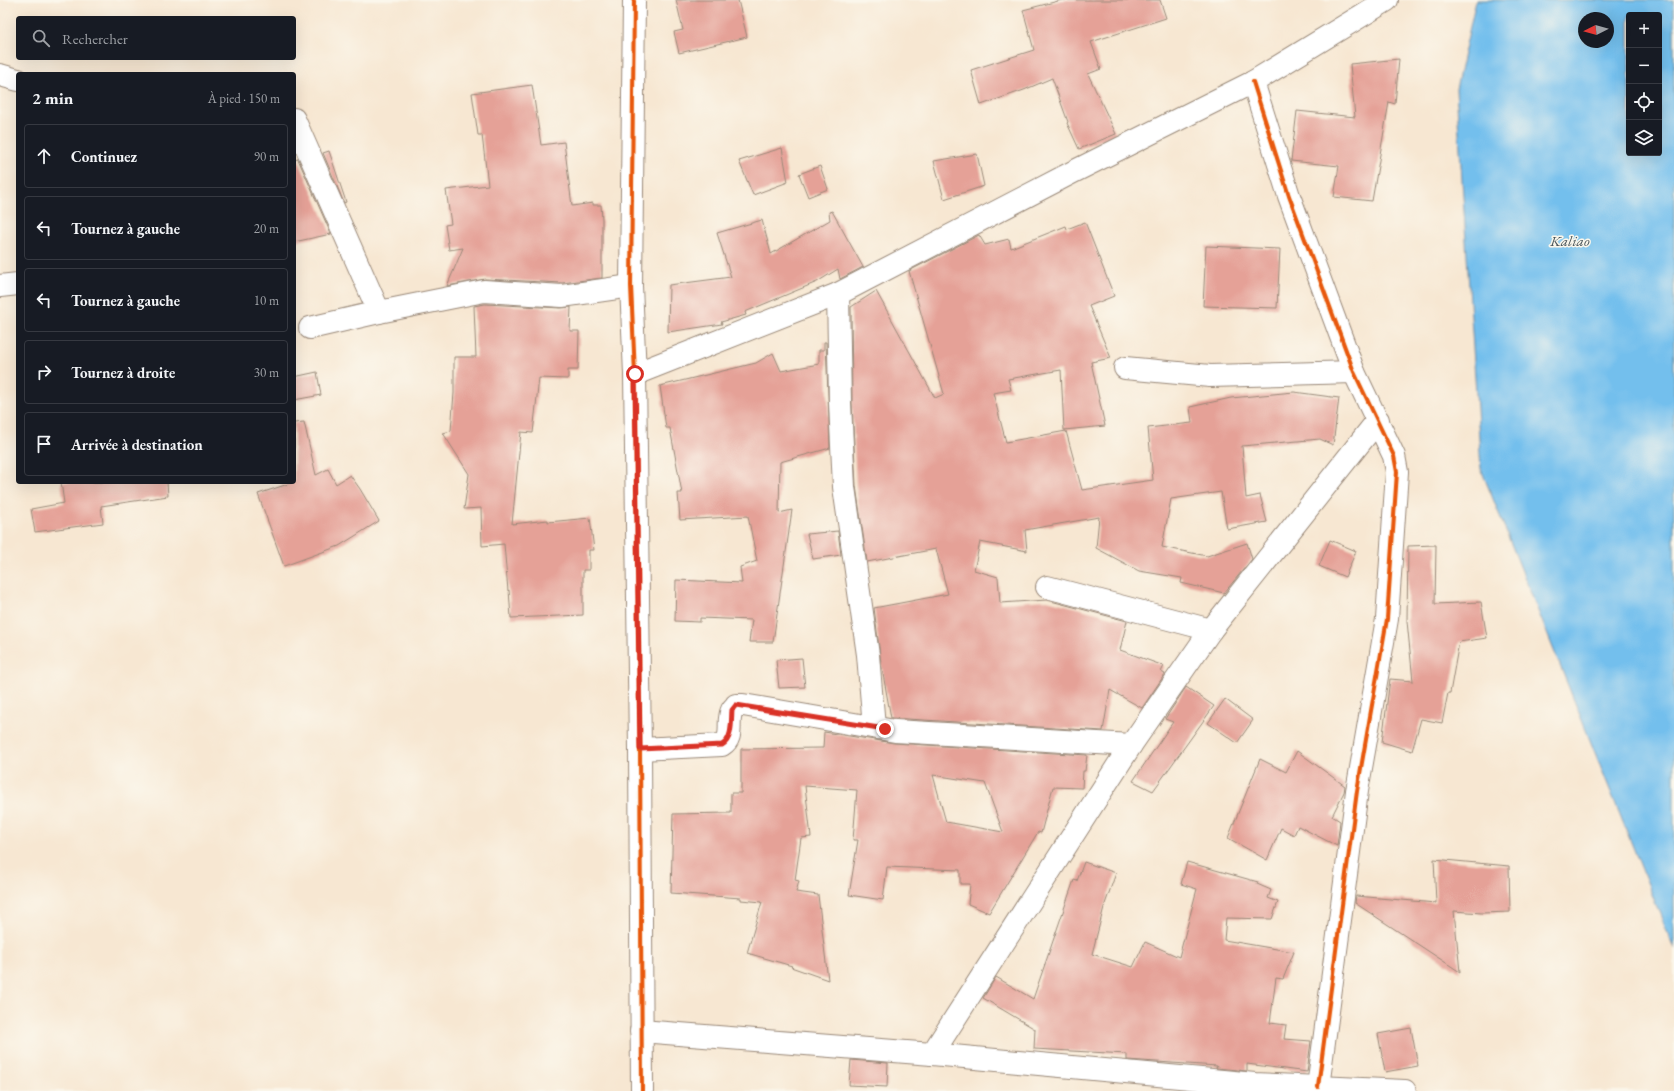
<!DOCTYPE html>
<html lang="fr">
<meta charset="utf-8">
<style>
body{margin:0;font-family:"EB Garamond",serif;background:#242831;color:#f1f3f6}
.controls{position:absolute;right:12px;top:12px;display:grid;overflow:hidden;border-radius:4px;box-shadow:0 4px 16px #0002}
.controls button{width:36px;height:36px;display:grid;place-items:center;padding:0;border:0;border-bottom:1px solid #363941;background:#171b24;color:#f1f3f6;font:20px sans-serif}
.compass{position:absolute;left:1578px;top:12px;width:36px;height:36px;border-radius:50%;background:#171b24;box-shadow:0 4px 16px #0002;rotate:264deg}
.stop{position:absolute;width:12px;height:12px;margin:-9px;border:3px solid #d93025;border-radius:50%;background:#fff}
.stop.end{background:#d93025;border-color:#fff;box-shadow:0 1px 4px #0008}
.list{margin:0;padding:0;list-style:none}
h2{display:flex;justify-content:space-between;align-items:center;height:52px;margin:0;padding:0 16px;font-size:17px}
h2 small{font-size:13px;font-weight:400;color:#9ea1a6}
.list li{display:grid;grid-template-columns:26px 1fr auto;gap:12px;align-items:center;box-sizing:border-box;height:64px;margin:0 8px 8px;padding:0 8px;border:1px solid #363941;border-radius:4px}
.list b{display:block;font-size:15px;white-space:nowrap}
.list em{font-size:13px;font-style:normal;color:#9ea1a6}
.icon{flex:none;width:22px;height:22px;fill:none;stroke:currentColor;stroke-width:2;stroke-linecap:round;stroke-linejoin:round}
.map{position:relative;flex:none;width:1674px;height:1091px;overflow:hidden}
.search{position:absolute;background:#171b24;box-shadow:0 4px 16px #0002;left:16px;top:16px;width:280px;height:44px;display:flex;align-items:center;gap:10px;box-sizing:border-box;padding:0 14px;border-radius:4px;color:#9ea1a6;font-size:15px}
.panel{position:absolute;background:#171b24;box-shadow:0 4px 16px #0002;left:16px;top:72px;width:280px;height:412px;border-radius:4px}
.map>svg:first-child{display:block}
.water{fill:#73bfed;stroke:#577486;fill-rule:evenodd}
.building{fill:#e5a197;fill-rule:evenodd}
.lines{fill:none;stroke-linecap:round;stroke-linejoin:round}
.minor-casing{stroke:#998878;stroke-width:24}
.minor{stroke:#fff;stroke-width:22}
.cycleway-casing{stroke:#fbf7ec;stroke-width:6}
.cycleway{stroke:#e8590c;stroke-width:4}
.route{stroke:#d93025;stroke-width:5}
.labels{text-anchor:middle;dominant-baseline:central;stroke-width:3;stroke-linejoin:round;paint-order:stroke}
.water-label{font-size:15px;font-style:italic;fill:#4c575c;stroke:#fbf7ec}
</style>
<div class="map">
<svg width="1674" height="1091" viewBox="0 0 1674 1091">
<rect width="100%" height="100%" fill="#fbf7ec"/>
<filter id="ink" filterUnits="userSpaceOnUse"><feTurbulence type="fractalNoise" baseFrequency=".025" numOctaves="2"/><feDisplacementMap in="SourceGraphic" scale="8" xChannelSelector="R" yChannelSelector="G"/><feConvolveMatrix kernelMatrix="1 2 1 2 8 2 1 2 1" color-interpolation-filters="sRGB"/></filter>
<filter id="wash" filterUnits="userSpaceOnUse"><feTurbulence type="fractalNoise" baseFrequency=".012" numOctaves="4" result="noise"/><feDisplacementMap in="SourceGraphic" scale="16" xChannelSelector="R" yChannelSelector="G"/><feGaussianBlur stdDeviation="0.9" result="paint"/><feColorMatrix in="noise" values="0 0 0 0 0 0 0 0 0 0 0 0 0 0 0 0 0 1.4 0 .05"/><feComposite in="paint" operator="in"/></filter>
<g filter="url(#wash)">
<rect width="100%" height="100%" fill="#f7e7d2"/>
<path class="water" d="M1476,0h198v949l-193,-480 -25,-380zM1629,15h30v138h-30zM1584,18h24v24h-24z"/>
<g id="blocks">
<g class="building">
<polygon points="676,0 738,0 747,37 679,53 674,32 683,30"/>
<polygon points="1062,0 1160,0 1166,18 1091,42 1101,69 1088,74 1116,134 1079,149 1067,123 1068,122 1052,78 1024,90 981,105 971,70 1034,50 1023,10"/>
<polygon points="1399,59 1395,104 1389,102 1372,201 1334,197 1339,166 1291,161 1297,111 1355,117 1350,64"/>
<polygon points="532,85 541,145 564,142 572,206 593,203 593,205 601,205 602,219 602,278 562,283 485,279 447,286 463,248 449,250 445,225 451,224 446,190 488,185 482,135 478,135 472,93"/>
<polygon points="782,148 788,182 753,195 739,161"/>
<polygon points="329,151 346,202 344,203 323,153"/>
<polygon points="977,154 984,186 944,199 934,161"/>
<polygon points="298,159 331,234 294,242 294,160"/>
<polygon points="820,166 828,189 808,197 799,174"/>
<polygon points="832,211 863,267 840,279 838,269 817,282 745,312 746,315 721,322 722,324 668,332 669,285 731,277 717,233 762,220 771,254 830,220 829,212"/>
<polygon points="1085,222 1114,296 1089,306 1111,358 1091,362 1105,426 1064,430 1061,370 1008,379 1011,390 993,393 1006,442 1066,431 1082,490 1153,480 1148,428 1192,423 1190,407 1231,398 1294,392 1339,398 1333,445 1320,439 1242,446 1246,498 1260,495 1267,522 1227,529 1221,492 1171,499 1162,547 1207,556 1247,543 1252,559 1224,593 1181,583 1182,578 1139,571 1096,548 1099,517 1025,530 1027,551 980,542 974,570 998,577 1000,603 1047,600 1127,621 1120,650 1164,666 1161,672 1165,674 1142,708 1110,690 1103,731 891,718 881,663 874,608 948,594 936,549 867,562 856,486 852,403 851,307 876,291 935,398 944,394 909,271 979,235 985,245 1009,239 1011,248 1066,226 1067,229"/>
<polygon points="1206,246 1280,249 1277,308 1203,306"/>
<polygon points="485,304 561,308 571,307 570,331 579,331 578,370 568,370 568,379 539,378 533,433 521,432 512,524 548,520 548,522 590,518 594,550 589,550 589,570 583,570 583,615 511,618 509,590 508,591 504,544 482,546 481,508 464,509 469,474 443,433 451,431 454,393 454,357 476,357 474,306"/>
<polygon points="824,342 826,342 830,448 780,462 779,513 792,510 773,642 749,642 752,620 700,618 700,622 675,621 676,580 742,583 740,567 757,561 748,516 680,520 678,493 682,493 670,428 666,428 660,386 756,363 773,353 781,371 819,364 819,350 824,350"/>
<polygon points="317,372 321,395 294,400 294,377"/>
<polygon points="304,422 316,475 328,469 336,484 350,475 360,489 379,521 339,546 284,566 258,494 294,482 294,423"/>
<polygon points="61,482 167,482 168,496 101,506 103,523 35,532 31,509 64,503"/>
<polygon points="838,531 841,555 813,559 807,534"/>
<polygon points="1330,540 1356,551 1345,577 1319,566"/>
<polygon points="1436,545 1435,604 1481,602 1487,638 1459,642 1450,693 1448,693 1442,723 1421,719 1412,751 1382,742 1390,679 1413,681 1407,621 1408,546"/>
<polygon points="802,658 805,687 779,688 776,660"/>
<polygon points="1186,687 1214,706 1153,791 1133,781 1173,722 1165,719"/>
<polygon points="1225,699 1253,720 1237,743 1208,723"/>
<path d="M824,732l70,11 193,12 -2,16h-2l-1,17 -29,-1 -12,46 -3,-1 -49,81 -21,-9 2,-20h-10v-14l-73,-3 -4,33 -34,-5 9,-55h-5l4,-50 -52,-4 6,51 -10,1 -6,42 4,1 -3,11 22,3 10,85 -37,-13 1,-1 -45,-13 15,-51 -21,-2v-2l-70,-5 2,-79 58,-1v-20h10v-44l82,-1zM933,775l52,8 18,49 -57,-10z"/>
<polygon points="1297,751 1345,786 1344,792 1332,816 1340,821 1337,846 1298,826 1294,835 1281,828 1267,860 1228,838 1260,759 1286,772"/>
<polygon points="1434,859 1509,866 1510,912 1482,913 1454,911 1460,972 1355,903 1356,896 1436,903"/>
<polygon points="1084,862 1116,873 1104,907 1092,954 1133,967 1145,942 1179,957 1197,889 1181,884 1187,862 1258,882 1257,884 1271,890 1268,898 1278,902 1272,919 1226,918 1224,940 1294,952 1283,979 1276,978 1270,1023 1286,1025 1284,1039 1311,1041 1307,1072 1247,1064 1247,1071 1216,1068 1217,1066 1127,1060 1127,1054 1034,1049 1035,1029 983,998 996,977 1033,999 1074,880 1077,881"/>
<polygon points="1411,1028 1418,1066 1385,1072 1378,1034"/>
<polygon points="851,1060 888,1063 887,1087 849,1085"/>
</g>
</g>
</g>
<g filter="url(#ink)">
<use href="#blocks" fill-opacity="0" stroke="#998878" stroke-width="1"/>
<g class="lines">
<defs>
<g id="minor">
<polyline points="634,0 631,286 635,374 640,749 642,1091"/>
<polyline points="0,75 18,80"/>
<polyline points="1253,82 1289,196 1354,372 1394,456 1397,472 1387,619 1357,791 1318,1087"/>
<polyline points="294,119 379,312 484,291 562,296 631,286"/>
<polyline points="0,286 18,284"/>
<polyline points="838,294 840,403 844,487 868,655 874,727"/>
<polyline points="310,328 379,312"/>
<polyline points="1125,368 1210,376 1354,372"/>
<polyline points="635,374 838,294 1073,172 1253,82 1387,0"/>
<polyline points="1047,587 1211,630"/>
<path d="M640,749l82,-4c13,-8 4,-23 10,-35 1,-2 3,-3 4,-5h7l152,26 236,14"/>
<polyline points="641,1031 932,1054 1255,1084 1405,1091"/>
<polyline points="932,1054 1131,745 1211,630 1378,420"/>
</g>
</defs>
<use href="#minor" class="minor-casing"/>
<use href="#minor" class="minor"/>
<defs>
<g id="cycleway">
<polyline points="634,0 631,286 635,374 640,749 642,1091"/>
<polyline points="1253,82 1289,196 1354,372 1394,456 1397,472 1387,619 1357,791 1318,1087"/>
</g>
</defs>
<use href="#cycleway" class="cycleway-casing"/>
<use href="#cycleway" class="cycleway"/>
</g>
</g>
<g class="lines" filter="url(#ink)">
<path class="route" d="M635,374l5,375 82,-4c11,-6 9,-24 10,-35l4,-5 149,24"/>
</g>
<g class="labels">
<g class="water-label">
<text x="1570" y="240">Kaliao</text>
</g>
</g>
</svg>
<div class="controls">
<button>+</button>
<button>−</button>
<button><svg class="icon" aria-label="locate" viewBox="0 0 24 24"><circle cx="12" cy="12" r="6"/><path d="M12 2v4M12 18v4M2 12h4M18 12h4"/></svg></button>
<button><svg class="icon" aria-label="layers" viewBox="0 0 24 24"><path d="M12 4l9 5-9 5-9-5zM3 14l9 5 9-5"/></svg></button>
</div>
<svg class="compass" viewBox="-18 -18 36 36"><path d="M0-13l5 13h-10z" fill="#e53935"/><path d="M0 13l5-13h-10z" fill="#9ea1a6"/></svg>
<div class="stop" style="left:635px;top:374px"></div>
<div class="stop end" style="left:885px;top:729px"></div>
<div class="search"><svg class="icon" aria-label="search" viewBox="0 0 24 24"><circle cx="10" cy="10" r="6"/><path d="M15 15l6 6"/></svg>Rechercher</div>
<section class="panel">
<h2>2 min<small>À pied · 150 m</small></h2>
<ul class="list">
<li><svg class="icon" aria-label="ahead" viewBox="0 0 24 24"><path d="M12 20V5M6 11l6-6 6 6"/></svg><div><b>Continuez</b></div><em>90 m</em></li>
<li><svg class="icon" aria-label="left" viewBox="0 0 24 24"><path d="M17 20v-9H6M10 6l-5 5 5 5"/></svg><div><b>Tournez à gauche</b></div><em>20 m</em></li>
<li><svg class="icon" aria-label="left" viewBox="0 0 24 24"><path d="M17 20v-9H6M10 6l-5 5 5 5"/></svg><div><b>Tournez à gauche</b></div><em>10 m</em></li>
<li><svg class="icon" aria-label="right" viewBox="0 0 24 24"><path d="M7 20v-9h11M14 6l5 5-5 5"/></svg><div><b>Tournez à droite</b></div><em>30 m</em></li>
<li><svg class="icon" aria-label="arrive" viewBox="0 0 24 24"><path d="M6 21V4h12l-3 4 3 4H6"/></svg><div><b>Arrivée à destination</b></div></li>
</ul>
</section>
</div>
